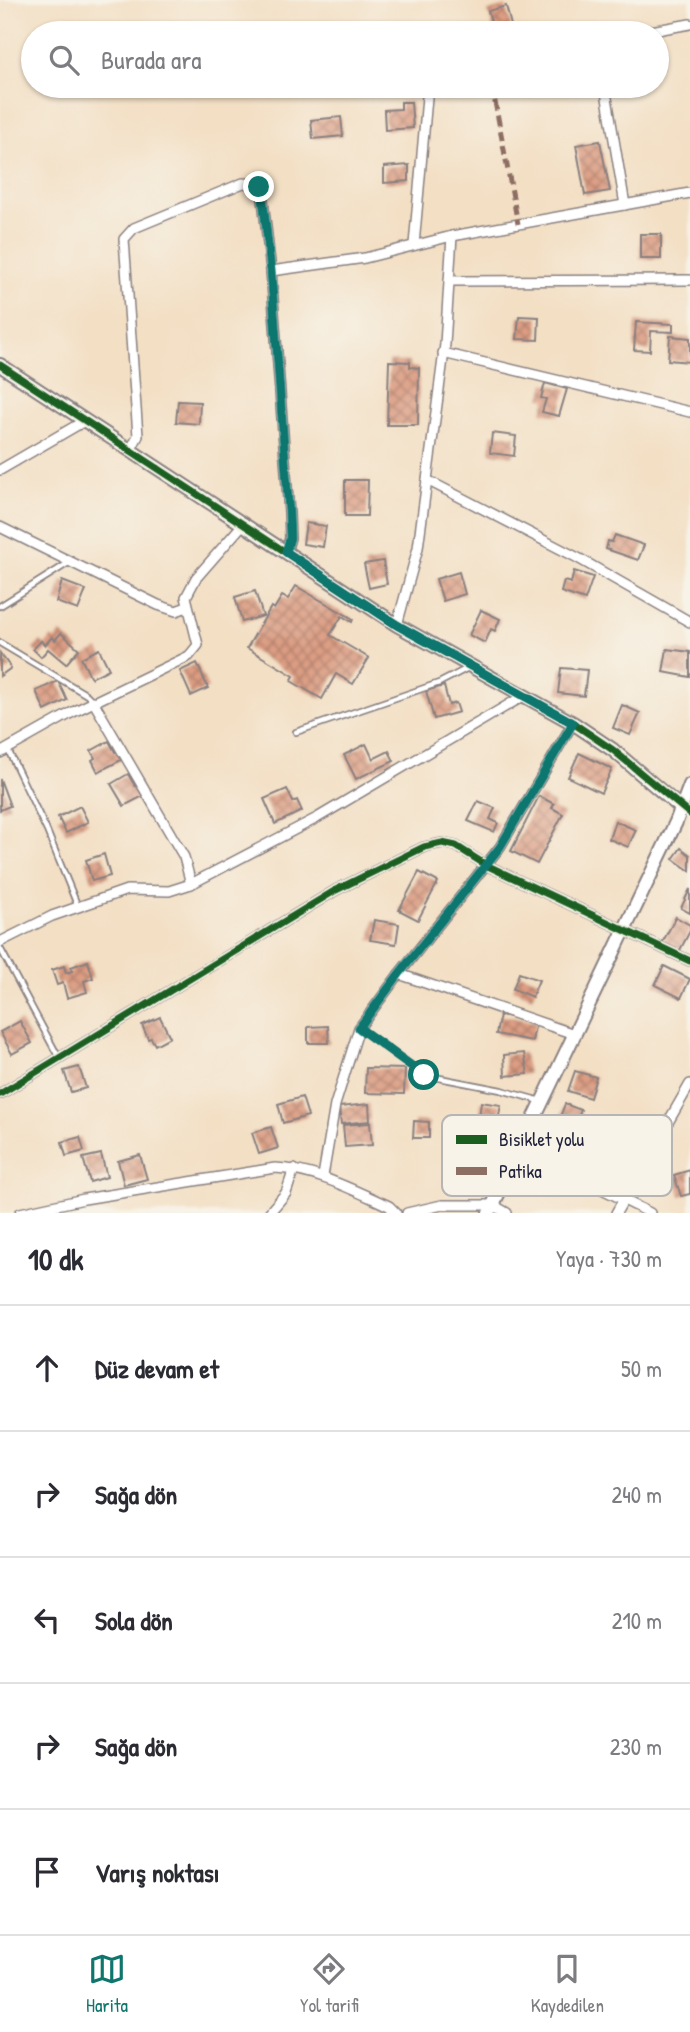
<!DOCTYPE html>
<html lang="tr">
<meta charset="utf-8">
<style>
body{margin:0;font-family:"Patrick Hand",sans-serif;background:#f2f2f3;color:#2b2b33}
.stop{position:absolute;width:21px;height:21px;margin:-16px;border:5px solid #0f766e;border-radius:50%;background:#fff}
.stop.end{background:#0f766e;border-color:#fff;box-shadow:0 2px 7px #0008}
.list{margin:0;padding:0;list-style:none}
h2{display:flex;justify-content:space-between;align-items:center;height:91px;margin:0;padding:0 28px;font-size:30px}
h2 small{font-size:23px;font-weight:400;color:#7c7c81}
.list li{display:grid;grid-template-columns:46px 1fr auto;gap:21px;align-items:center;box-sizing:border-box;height:126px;padding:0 28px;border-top:2px solid #e1e1e2}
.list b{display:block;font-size:26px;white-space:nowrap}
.list em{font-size:23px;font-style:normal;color:#7c7c81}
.icon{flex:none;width:38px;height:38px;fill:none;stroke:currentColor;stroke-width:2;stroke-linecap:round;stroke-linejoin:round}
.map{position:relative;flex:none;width:690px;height:1213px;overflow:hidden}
.search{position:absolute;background:#fff;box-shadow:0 2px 5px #0004;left:21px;right:21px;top:21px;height:77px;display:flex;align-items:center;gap:18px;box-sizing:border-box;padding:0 24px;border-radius:38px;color:#7c7c81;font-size:26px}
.sheet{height:721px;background:#fff}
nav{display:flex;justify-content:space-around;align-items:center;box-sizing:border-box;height:98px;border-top:2px solid #e1e1e2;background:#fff;font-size:19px;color:#7c7c81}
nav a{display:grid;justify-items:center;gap:4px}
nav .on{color:#0f766e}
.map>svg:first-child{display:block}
.building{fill:url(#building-cross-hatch)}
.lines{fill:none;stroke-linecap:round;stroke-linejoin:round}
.service-casing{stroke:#8a8080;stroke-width:8}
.minor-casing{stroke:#8a8080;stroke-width:12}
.tertiary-casing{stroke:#8a8080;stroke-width:16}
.secondary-casing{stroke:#8a8080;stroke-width:16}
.service{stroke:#fff;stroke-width:4.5}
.minor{stroke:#fff;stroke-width:9}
.tertiary{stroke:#fff;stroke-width:12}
.secondary{stroke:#fff;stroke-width:12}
.quiet{stroke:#8d6e63;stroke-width:5;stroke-dasharray:10 5;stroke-linecap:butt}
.cycleway-casing{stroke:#f7f3e8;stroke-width:11}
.cycleway{stroke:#1b5e20;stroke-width:7}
.route{stroke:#0f766e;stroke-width:9}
.key{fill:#f7f3e8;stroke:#b7b4b4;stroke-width:2}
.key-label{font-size:19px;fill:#22223b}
</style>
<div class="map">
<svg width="690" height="1213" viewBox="0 0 690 1213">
<defs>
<pattern id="building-cross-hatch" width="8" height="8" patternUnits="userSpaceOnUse" patternTransform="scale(1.75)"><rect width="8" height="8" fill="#dc9d83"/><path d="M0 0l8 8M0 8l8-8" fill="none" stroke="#b2806c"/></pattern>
</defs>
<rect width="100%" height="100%" fill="#f7f3e8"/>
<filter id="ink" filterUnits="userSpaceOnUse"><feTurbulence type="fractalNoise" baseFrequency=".0143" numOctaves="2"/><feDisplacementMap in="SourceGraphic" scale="14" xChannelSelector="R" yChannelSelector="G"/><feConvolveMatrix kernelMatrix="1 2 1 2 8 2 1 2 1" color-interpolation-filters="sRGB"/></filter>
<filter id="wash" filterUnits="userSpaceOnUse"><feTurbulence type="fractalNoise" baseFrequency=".00686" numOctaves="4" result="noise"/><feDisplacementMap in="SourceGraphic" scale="28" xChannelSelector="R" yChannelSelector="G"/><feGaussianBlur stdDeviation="1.57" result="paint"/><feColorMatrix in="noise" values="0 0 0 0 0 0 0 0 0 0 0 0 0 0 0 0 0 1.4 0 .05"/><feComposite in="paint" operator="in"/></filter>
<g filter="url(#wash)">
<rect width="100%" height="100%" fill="#f3dfc4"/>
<g id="blocks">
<g class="building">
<polygon points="506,6 513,33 494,33 488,11"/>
<polygon points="401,102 411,102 413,128 385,130 384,110 401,109"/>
<polygon points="341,117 343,136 313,139 311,120"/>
<polygon points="600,141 610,191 585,195 576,145"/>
<polygon points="409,165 409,181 384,183 384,167"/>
<rect x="640" y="234" width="21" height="25"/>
<polygon points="519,316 539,317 538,340 517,339"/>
<polygon points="636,322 673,324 673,332 651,331 650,351 634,350"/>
<polygon points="670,336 690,338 690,362 668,360"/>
<polygon points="389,361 410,362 410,367 419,368 418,425 387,425"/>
<polygon points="545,383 567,389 559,416 542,412 546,399 541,398"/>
<polygon points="178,401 200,402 199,424 176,422"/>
<polygon points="492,433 516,436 514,456 490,453"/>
<polygon points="345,480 368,480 367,516 345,516"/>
<polygon points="306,523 326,526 323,547 303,544"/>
<polygon points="615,535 644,545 638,560 606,549 608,541 612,542"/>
<polygon points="383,561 387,584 369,588 364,564"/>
<polygon points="574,571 593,577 585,600 561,592 564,581 571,583"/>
<polygon points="459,572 465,594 443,601 436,579"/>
<polygon points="62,581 86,590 78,610 56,602"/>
<polygon points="296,586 353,619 352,622 342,616 330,635 369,658 353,684 336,674 322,699 291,681 294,676 247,648 271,607 274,609 282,596 288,599"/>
<polygon points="255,591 263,616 242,622 235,597"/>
<polygon points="481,610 500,619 495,631 491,629 485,643 469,635"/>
<polygon points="61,633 79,649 66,664 48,649 41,657 33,649 41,641 45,645 52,637 55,640"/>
<polygon points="99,649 109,669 91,678 81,658"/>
<polygon points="667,649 690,652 690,677 663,672"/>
<polygon points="0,653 11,668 0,676"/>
<polygon points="197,663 208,688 191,696 180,671"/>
<polygon points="561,668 587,670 584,696 558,693"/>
<polygon points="58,681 67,700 45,711 36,691"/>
<polygon points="444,686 449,705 456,703 459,712 434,719 426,691"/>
<polygon points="622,705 640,713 630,735 613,728"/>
<polygon points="109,741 115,752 118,751 123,759 98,772 92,760 95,758 91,751"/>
<polygon points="366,744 373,759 389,751 394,761 356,779 344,755"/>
<polygon points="579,753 612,769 601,793 568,777"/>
<polygon points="128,774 135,786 139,784 145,795 124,806 111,784"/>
<polygon points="0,779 10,806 0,810"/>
<polygon points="287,789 293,802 297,800 302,811 275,824 264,799"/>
<polygon points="539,796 554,804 552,808 563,814 537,864 511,851"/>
<polygon points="478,801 495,808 490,819 498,823 494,832 468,821"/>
<polygon points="80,806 88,822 66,833 58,817"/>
<polygon points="615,821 636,830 628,847 609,839"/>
<polygon points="681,848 690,855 690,871 673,859"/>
<polygon points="104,854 110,876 92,881 86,860"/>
<polygon points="419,872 438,882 418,920 399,910"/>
<polygon points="690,889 690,913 681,908"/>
<polygon points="676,917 690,925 690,931 679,952 662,943"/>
<polygon points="374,920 399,924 396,944 370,940"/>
<polygon points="88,961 93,978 84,981 87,992 67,998 63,983 57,985 52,970 64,966 66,973 72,971 71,967"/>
<polygon points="664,966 690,979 681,998 655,985"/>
<polygon points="519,973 539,980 532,997 513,989"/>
<polygon points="500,1015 536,1022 532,1041 496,1034"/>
<polygon points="160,1017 170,1037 155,1045 151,1038 148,1039 142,1025"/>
<polygon points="20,1021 32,1043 12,1054 0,1032"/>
<polygon points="328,1026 329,1043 308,1043 308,1027"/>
<polygon points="524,1053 528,1074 505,1076 504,1055"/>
<polygon points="79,1067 86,1088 71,1092 64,1071"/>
<polygon points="366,1068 405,1069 404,1094 365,1093"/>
<polygon points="575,1071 596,1077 590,1098 568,1091"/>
<polygon points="302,1097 308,1116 283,1123 278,1104"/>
<polygon points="481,1102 501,1105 498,1121 479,1118"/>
<polygon points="369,1104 370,1121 341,1124 339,1107"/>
<polygon points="565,1104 581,1110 579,1115 584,1116 579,1130 558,1122"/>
<polygon points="414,1121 429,1122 429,1138 413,1138"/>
<polygon points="370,1123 372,1145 345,1147 343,1125"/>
<polygon points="271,1127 278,1148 259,1154 252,1133"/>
<polygon points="80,1137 84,1151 66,1156 62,1142"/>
<polygon points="101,1154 107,1177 90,1182 83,1158"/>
<polygon points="140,1155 147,1179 124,1185 118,1161"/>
<polygon points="690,1170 690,1194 681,1196 674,1175"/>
</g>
</g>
</g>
<g filter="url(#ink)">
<use href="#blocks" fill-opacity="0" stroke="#8a8080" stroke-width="2"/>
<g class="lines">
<defs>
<g id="service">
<polyline points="0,606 70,562"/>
<polyline points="0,643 87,695 93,701"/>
<polyline points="296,732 439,683 468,668"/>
<polyline points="8,750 47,831 78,907"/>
<polyline points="0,948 59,1058"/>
<polyline points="359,1028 424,1075 501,1090 541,1101"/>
</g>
<g id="minor">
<polyline points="640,33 690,24"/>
<polyline points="605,86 625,205"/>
<polyline points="414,245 428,86"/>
<polyline points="271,271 365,258 452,236 690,193"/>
<polyline points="449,281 690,280"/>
<polyline points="443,353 690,412"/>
<polyline points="131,449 138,436 124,239 134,228 243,183 255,184 262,191 271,271 289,513 290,538 286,552"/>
<polyline points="0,470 86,420"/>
<polyline points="427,480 578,558 690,622"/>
<polyline points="0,527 158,605 176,611 187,607"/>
<polyline points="397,625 418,548 445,344 452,236"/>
<polyline points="93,701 184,857 191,884"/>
<polyline points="0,753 71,713 189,656 198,645 186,597 196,578 244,523"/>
<polyline points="0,942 52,916 127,890 169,891 191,884 317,818 525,695"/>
<polyline points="399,974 574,1034"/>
<polyline points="0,1094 336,890 424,847 442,843 456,846 486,865 690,961"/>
<polyline points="520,1148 650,1213"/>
<polyline points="323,1176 335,1105 359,1028 399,974 500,847 573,723"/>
<path d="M20,1213l64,-14 191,-31c41,2 76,21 114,38l7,7"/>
<polyline points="269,1213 286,1193 294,1169"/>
<polyline points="407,1213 442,1205 493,1205 507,1213"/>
<polyline points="616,1213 690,1084"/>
</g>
<polyline id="tertiary" points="0,365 397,625 573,723 613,750 681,808"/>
<polyline id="secondary" points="489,1213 676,822 690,785"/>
</defs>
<use href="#service" class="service-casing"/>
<use href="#minor" class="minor-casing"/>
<use href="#tertiary" class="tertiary-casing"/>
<use href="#secondary" class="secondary-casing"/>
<use href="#service" class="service"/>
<use href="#minor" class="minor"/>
<use href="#tertiary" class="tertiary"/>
<use href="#secondary" class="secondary"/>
<polyline class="quiet" points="492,86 518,224"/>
<defs>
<g id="cycleway">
<polyline points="0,365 397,625 573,723 613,750 690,814"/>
<polyline points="0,1094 336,890 424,847 442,843 456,846 486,865 690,961"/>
</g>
</defs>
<use href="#cycleway" class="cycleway-casing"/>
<use href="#cycleway" class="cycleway"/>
</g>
</g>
<g class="lines" filter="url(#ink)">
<polyline class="route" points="259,187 262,191 271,271 289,513 290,538 286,552 397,625 573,723 500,847 399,974 359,1028 424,1075"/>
</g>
<rect x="442" y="1115" width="230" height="81" rx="10" class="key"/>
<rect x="456" y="1135" width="31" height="9" fill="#1b5e20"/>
<rect x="456" y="1167" width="31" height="8" fill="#8d6e63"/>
<g class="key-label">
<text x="499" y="1146">Bisiklet yolu</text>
<text x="499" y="1178">Patika</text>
</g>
</svg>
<div class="stop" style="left:424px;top:1075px"></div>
<div class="stop end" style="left:259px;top:187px"></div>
<div class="search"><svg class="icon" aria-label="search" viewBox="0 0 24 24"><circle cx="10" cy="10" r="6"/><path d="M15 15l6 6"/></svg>Burada ara</div>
</div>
<section class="sheet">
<h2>10 dk<small>Yaya · 730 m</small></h2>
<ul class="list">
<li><svg class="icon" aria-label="ahead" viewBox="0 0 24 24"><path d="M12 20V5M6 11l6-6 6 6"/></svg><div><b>Düz devam et</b></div><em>50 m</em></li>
<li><svg class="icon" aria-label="right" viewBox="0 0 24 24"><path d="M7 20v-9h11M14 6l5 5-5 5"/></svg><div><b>Sağa dön</b></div><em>240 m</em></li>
<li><svg class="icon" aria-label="left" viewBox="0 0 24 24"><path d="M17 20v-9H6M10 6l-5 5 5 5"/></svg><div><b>Sola dön</b></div><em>210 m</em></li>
<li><svg class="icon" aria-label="right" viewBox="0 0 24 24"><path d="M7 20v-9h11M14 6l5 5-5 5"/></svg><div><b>Sağa dön</b></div><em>230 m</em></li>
<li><svg class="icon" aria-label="arrive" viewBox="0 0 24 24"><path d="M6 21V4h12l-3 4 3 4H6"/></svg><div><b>Varış noktası</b></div></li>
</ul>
</section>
<nav>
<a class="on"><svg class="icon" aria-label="map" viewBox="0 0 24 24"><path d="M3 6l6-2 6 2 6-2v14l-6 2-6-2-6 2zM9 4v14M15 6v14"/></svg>Harita</a>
<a><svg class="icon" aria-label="directions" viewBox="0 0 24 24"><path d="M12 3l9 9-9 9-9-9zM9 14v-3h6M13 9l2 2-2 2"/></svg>Yol tarifi</a>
<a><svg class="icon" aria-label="saved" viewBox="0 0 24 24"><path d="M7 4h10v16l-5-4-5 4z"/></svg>Kaydedilen</a>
</nav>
